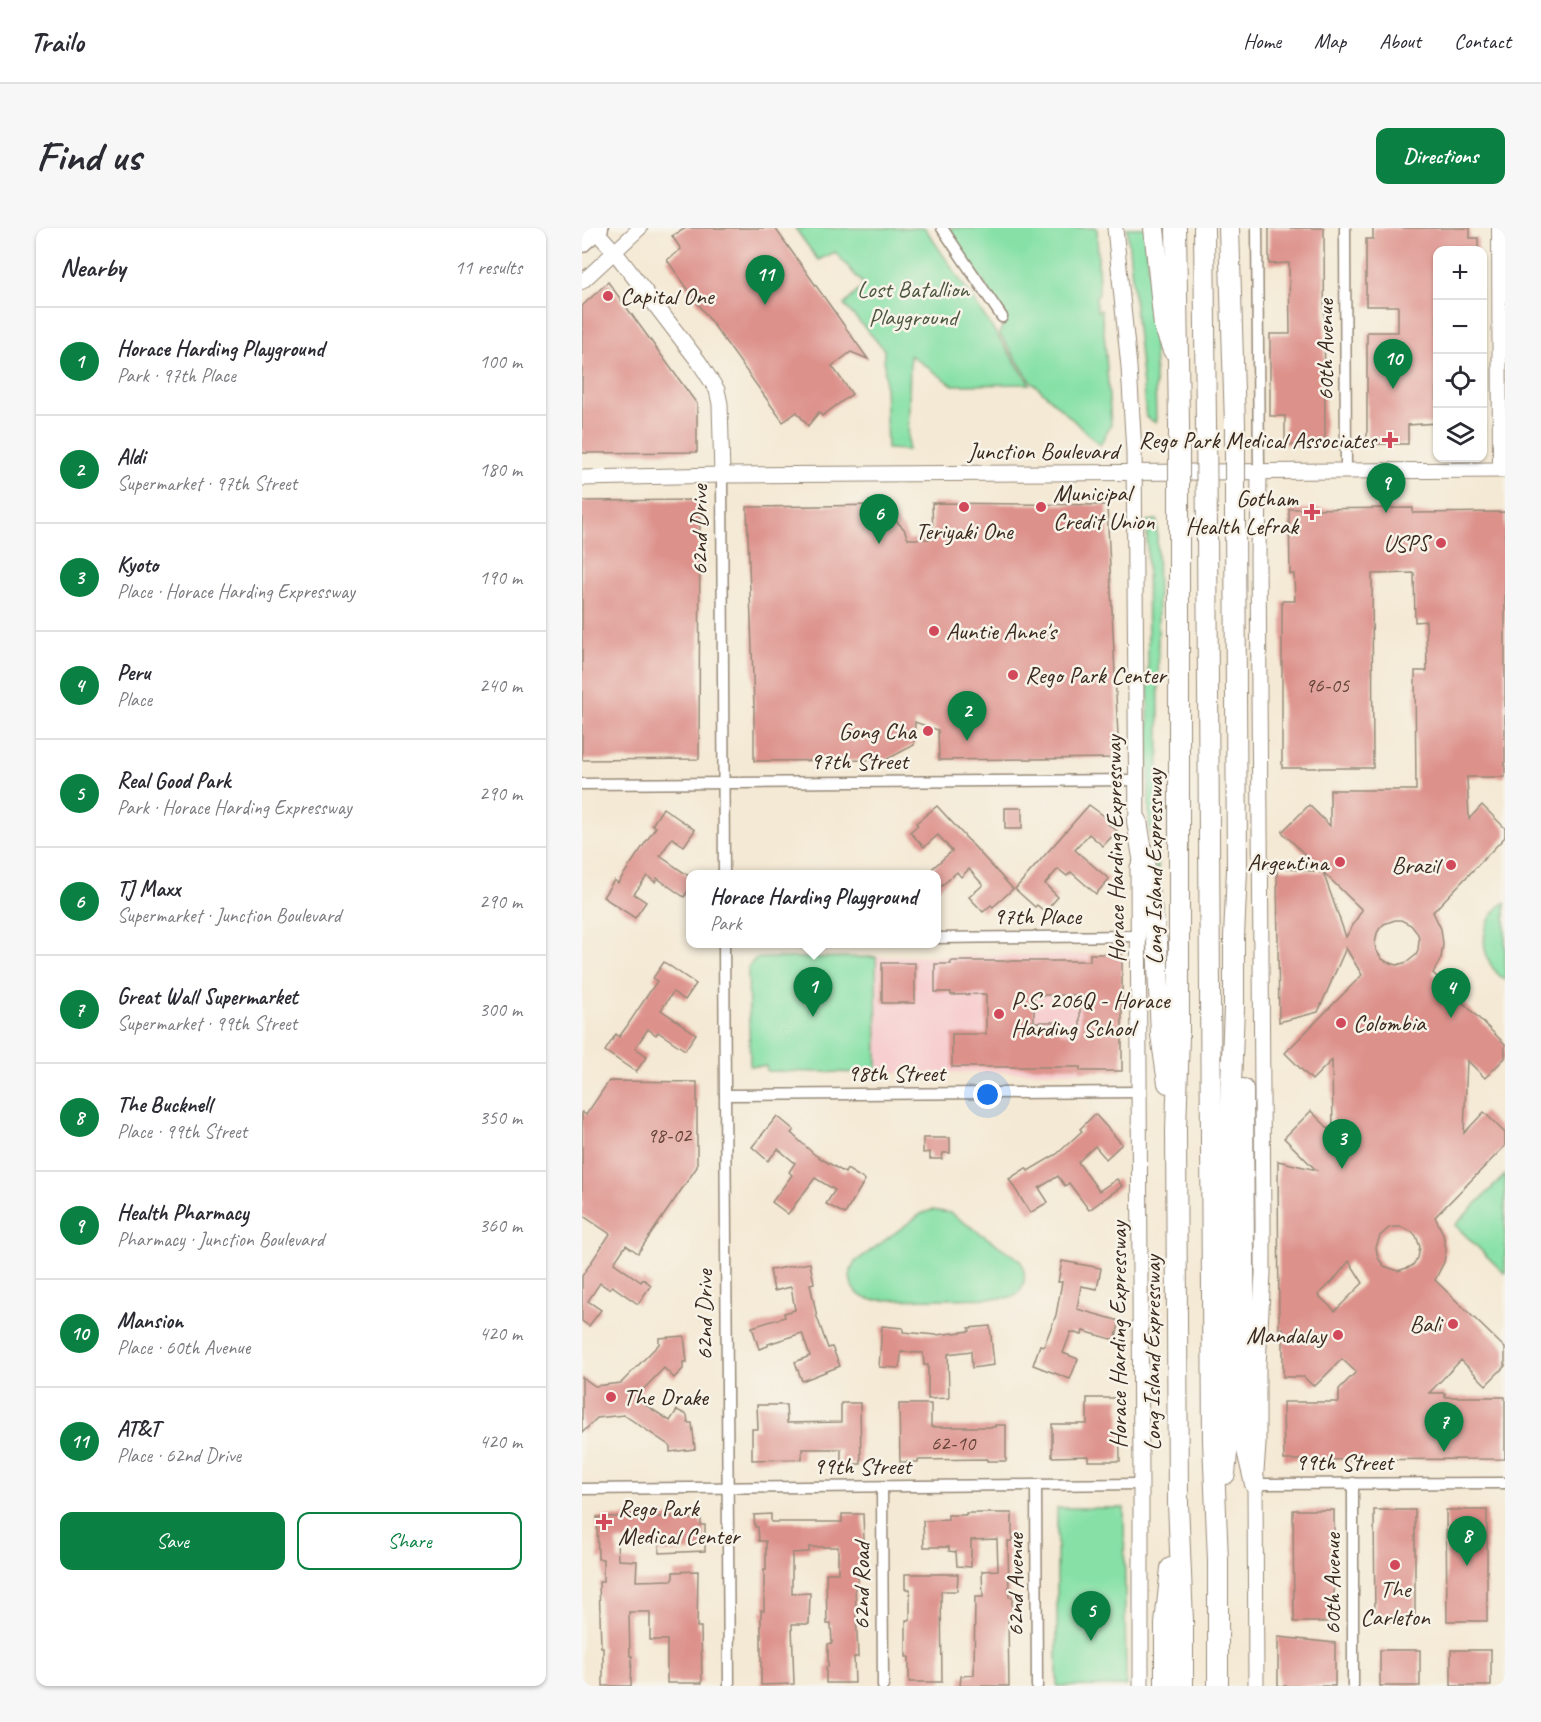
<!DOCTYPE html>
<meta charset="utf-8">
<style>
body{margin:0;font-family:Caveat,sans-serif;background:#f7f7f7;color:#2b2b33}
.controls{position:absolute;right:18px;top:18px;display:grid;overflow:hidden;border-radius:12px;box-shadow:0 2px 4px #0004}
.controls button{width:54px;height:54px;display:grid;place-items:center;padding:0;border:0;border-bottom:2px solid #e1e1e2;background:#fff;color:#2b2b33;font:30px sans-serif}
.you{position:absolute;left:406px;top:867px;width:21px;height:21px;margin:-15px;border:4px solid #fff;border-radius:50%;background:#1a73e8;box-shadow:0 0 0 9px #1a73e833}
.badge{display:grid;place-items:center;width:39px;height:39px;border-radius:50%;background:#0b8043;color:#fff;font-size:20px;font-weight:700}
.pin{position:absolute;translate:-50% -50px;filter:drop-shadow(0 2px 3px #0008)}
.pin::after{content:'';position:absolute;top:32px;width:21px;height:18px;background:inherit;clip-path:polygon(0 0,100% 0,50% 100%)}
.popup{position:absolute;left:104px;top:642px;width:255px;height:78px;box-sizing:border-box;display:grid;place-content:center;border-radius:12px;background:#fff;filter:drop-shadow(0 2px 4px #0005);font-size:20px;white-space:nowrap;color:#7c7c81}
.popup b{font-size:22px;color:#2b2b33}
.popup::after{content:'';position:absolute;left:50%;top:100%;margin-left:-12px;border:12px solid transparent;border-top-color:#fff}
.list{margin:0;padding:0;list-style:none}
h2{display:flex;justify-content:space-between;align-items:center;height:78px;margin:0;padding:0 24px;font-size:26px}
h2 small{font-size:20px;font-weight:400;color:#7c7c81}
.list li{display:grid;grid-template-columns:39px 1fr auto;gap:18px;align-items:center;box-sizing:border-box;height:108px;padding:0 24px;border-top:2px solid #e1e1e2}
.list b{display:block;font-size:22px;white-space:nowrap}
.list p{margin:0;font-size:20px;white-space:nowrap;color:#7c7c81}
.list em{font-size:20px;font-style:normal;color:#7c7c81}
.actions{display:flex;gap:12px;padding:18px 24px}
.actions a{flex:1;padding:14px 0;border:2px solid #0b8043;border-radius:12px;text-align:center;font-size:21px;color:#0b8043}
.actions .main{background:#0b8043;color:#fff}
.icon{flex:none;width:33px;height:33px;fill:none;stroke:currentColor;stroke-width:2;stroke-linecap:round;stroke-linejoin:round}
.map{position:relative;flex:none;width:923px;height:1458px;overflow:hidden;border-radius:12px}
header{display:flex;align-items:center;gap:36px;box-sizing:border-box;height:84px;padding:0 30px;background:#fff;border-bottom:2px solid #e1e1e2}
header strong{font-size:28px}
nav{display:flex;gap:33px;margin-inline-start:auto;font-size:21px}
.intro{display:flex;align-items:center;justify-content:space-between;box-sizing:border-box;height:144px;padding:0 36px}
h1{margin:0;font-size:42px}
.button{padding:15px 27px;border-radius:12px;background:#0b8043;color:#fff;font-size:21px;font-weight:700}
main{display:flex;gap:36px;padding:0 36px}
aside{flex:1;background:#fff;border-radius:12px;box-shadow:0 2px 4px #0004}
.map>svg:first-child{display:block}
.built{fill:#f7cfd0}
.green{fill:#87e1a7;stroke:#618662;stroke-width:1.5}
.building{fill:#dd918b;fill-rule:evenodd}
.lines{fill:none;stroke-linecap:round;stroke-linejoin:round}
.minor-casing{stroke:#988a79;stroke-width:13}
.tertiary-casing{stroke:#988a79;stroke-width:16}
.secondary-casing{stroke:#988a79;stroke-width:17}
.primary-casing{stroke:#988a79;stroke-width:19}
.motorway-casing{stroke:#988a79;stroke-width:22}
.minor{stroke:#fff;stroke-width:10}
.tertiary{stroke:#fff;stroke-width:14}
.secondary{stroke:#fff;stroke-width:15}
.primary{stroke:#fff;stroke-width:16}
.motorway{stroke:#fff;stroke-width:20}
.motorway-bridge-casing{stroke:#988a79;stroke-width:22;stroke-linecap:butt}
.motorway-bridge{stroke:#fff;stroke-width:20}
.poi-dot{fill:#d1495b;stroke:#f7f3e8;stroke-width:2}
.labels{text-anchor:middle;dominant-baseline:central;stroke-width:5;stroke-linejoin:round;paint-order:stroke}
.number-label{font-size:21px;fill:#644439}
.park-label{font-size:24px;fill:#4e5840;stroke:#f7f3e8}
.poi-label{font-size:24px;fill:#3b2a1e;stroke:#f7f3e8;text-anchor:start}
.street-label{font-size:24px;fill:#3b2a1e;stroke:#f7f3e8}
</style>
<header>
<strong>Trailo</strong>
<nav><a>Home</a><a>Map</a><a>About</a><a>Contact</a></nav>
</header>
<div class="intro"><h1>Find us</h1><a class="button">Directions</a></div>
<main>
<aside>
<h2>Nearby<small>11 results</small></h2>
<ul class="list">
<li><span class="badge">1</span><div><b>Horace Harding Playground</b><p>Park · 97th Place</p></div><em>100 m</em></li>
<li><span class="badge">2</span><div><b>Aldi</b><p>Supermarket · 97th Street</p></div><em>180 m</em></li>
<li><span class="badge">3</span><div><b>Kyoto</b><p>Place · Horace Harding Expressway</p></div><em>190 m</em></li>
<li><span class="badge">4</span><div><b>Peru</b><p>Place</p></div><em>240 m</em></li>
<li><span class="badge">5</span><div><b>Real Good Park</b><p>Park · Horace Harding Expressway</p></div><em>290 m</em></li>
<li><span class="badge">6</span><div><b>TJ Maxx</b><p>Supermarket · Junction Boulevard</p></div><em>290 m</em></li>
<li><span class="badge">7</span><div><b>Great Wall Supermarket</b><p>Supermarket · 99th Street</p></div><em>300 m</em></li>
<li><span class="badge">8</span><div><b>The Bucknell</b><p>Place · 99th Street</p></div><em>350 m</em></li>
<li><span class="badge">9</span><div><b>Health Pharmacy</b><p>Pharmacy · Junction Boulevard</p></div><em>360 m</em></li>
<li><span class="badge">10</span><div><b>Mansion</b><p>Place · 60th Avenue</p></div><em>420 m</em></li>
<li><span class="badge">11</span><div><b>AT&amp;T</b><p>Place · 62nd Drive</p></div><em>420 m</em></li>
</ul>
<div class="actions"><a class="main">Save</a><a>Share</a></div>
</aside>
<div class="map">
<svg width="923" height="1458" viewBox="0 0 923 1458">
<rect width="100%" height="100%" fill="#f7f3e8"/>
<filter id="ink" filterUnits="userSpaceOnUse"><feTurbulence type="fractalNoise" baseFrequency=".0167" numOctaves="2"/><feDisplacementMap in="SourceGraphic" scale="12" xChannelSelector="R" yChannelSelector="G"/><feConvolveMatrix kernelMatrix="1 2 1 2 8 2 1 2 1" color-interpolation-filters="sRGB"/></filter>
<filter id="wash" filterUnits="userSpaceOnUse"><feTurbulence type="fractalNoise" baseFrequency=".008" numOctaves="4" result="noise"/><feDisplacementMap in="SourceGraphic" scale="24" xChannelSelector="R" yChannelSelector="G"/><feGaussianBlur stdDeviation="1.35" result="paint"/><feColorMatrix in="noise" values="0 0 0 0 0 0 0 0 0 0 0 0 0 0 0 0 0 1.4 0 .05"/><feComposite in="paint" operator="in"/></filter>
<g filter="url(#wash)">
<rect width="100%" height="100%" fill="#f4e9d4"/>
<polygon class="built" points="540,726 540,843 295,845 294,729"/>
<g class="green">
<polygon points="213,0 343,0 448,156 371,157 328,127 326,222 305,221 302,121 262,77 282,57 253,24 236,32"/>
<polygon points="365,0 515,0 517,66 514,67 515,83 519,82 523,115 529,197 518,217 448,152 418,107 418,103 425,90"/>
<polygon points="545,0 563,0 572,105 574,195 564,189"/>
<polygon points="575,292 577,497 576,659 567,593 565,293"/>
<path d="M923,674v78c-27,-19 -28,-59 0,-78z"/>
<polygon points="294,729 295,845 185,843 184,838 168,838 166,739 174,730"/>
<polygon points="923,947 923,1044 922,1045 873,997"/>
<path d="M350,982l18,3 70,47c8,15 6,35 -14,38l-133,2c-20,-3 -29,-22 -18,-38l66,-48z"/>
<polygon points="475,1280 542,1280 544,1458 475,1458"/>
</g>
<g id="blocks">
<g class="building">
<polygon points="104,0 193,0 286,131 269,124 250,138 270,166 240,188 237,184 226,198 215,184 201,194 85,32 99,21 90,8"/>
<polygon points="687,0 742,0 743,217 703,217 703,188 688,188 688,106 708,106 707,35 687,36"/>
<polygon points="791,0 888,0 888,10 896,10 896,22 855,22 855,195 826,197 826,216 785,216 785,104 816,104 816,78 784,78 784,11 791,11"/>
<polygon points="26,54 115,176 115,224 0,225 0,78"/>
<polygon points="118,272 117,531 0,532 0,273"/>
<polygon points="350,275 525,277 537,530 357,532 356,502 333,494 332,517 304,532 172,533 172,478 165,279 299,277 322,301 326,311 351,311"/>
<path d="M831,280v5l92,-1v265h-38l2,42 13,-14 23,23v9l-72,75 8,17 2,15 -2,14 -8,15 72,71v14l-20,20 -18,-18 -3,73 20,-21 21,21v13l-70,71 8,17 3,15 -2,13 -9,18 70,68v18l-19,19 -25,-25 -32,33h16v4h60v62l-221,1 -1,-58h56v-13l17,-17 -14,-13 -26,26h-4l-8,-8h-21v-49l-4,4 -1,-171 38,9 -32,-32 27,-27 22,22 -1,-73 -20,20 -27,-27 77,-78 -16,-27 -28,64 -39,10 -2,-154 46,4 -41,-40 27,-27 21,21v-36h86l-1,-119h12l-1,-50 -11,1 -1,-49 -42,1 1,194h-91v-167h13l-1,-27h-4l-1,-65zM741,644l39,38 -16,27zM813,692h6l10,5 7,9 1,6 -1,10 -2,5 -9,7 -10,3 -10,-3 -5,-3 -6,-9 -1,-6 2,-11 3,-5 4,-4zM813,999h6l11,5 4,4 4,11 -2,11 -6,8 -14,5 -14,-5 -6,-8 -2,-11 4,-11 9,-8zM767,1033l14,22 -28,28 -17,-16 15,-14z"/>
<polygon points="507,577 529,593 526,596 535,603 521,618 507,606 493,622 527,651 514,666 489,644 485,648 476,641 463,656 476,669 463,684 455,677 453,679 433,661"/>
<polygon points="355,578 431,661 411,679 409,677 401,684 387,669 401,657 387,641 379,649 375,644 354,663 354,646 344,646 370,623 356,607 342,619 328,604 336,597 334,595"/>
<polygon points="81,580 113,602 102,618 90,610 78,628 108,649 108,660 102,669 75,650 73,654 65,648 52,666 64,674 53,690 21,669 32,652 36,655 74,599 70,597"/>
<rect x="423" y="580" width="17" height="21"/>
<path d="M508,726h32v117h-42v-4h-128v-33h34v-40l-35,1v-3h-16v-28h16v-3h139zM452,767h46v38h-20v-11h-26z"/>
<polygon points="82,734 114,756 103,772 91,764 79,782 114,806 103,822 76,804 74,807 66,801 53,820 65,828 54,844 23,823 34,806 37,809 45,798 75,753 71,750"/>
<rect x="300" y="735" width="33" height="40"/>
<polygon points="27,853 115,854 115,939 56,1025 44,1017 32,1035 59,1054 61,1051 69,1057 56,1076 30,1058 27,1061 18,1055 6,1073 19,1082 7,1098 0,1093 0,1048 28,1006 0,987 0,884 4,887"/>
<polygon points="513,886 540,916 524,931 513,918 496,934 517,963 535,951 540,958 507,982 487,955 483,958 476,948 457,960 466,974 448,985 427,951 444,940 446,943 475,926 500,903 498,901"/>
<polygon points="195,888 212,902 209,905 233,927 263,945 265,941 283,952 263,986 244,976 253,962 233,950 206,986 190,974 210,947 207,944 213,935 196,921 186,933 170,919"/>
<polygon points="341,910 368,910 368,925 361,925 360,931 348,931 348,924 341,925"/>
<polygon points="480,1033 519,1040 515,1061 499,1058 495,1081 538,1093 533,1112 501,1103 500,1107 489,1104 481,1125 496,1131 488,1151 451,1137 458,1117 462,1118 474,1087 480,1054 476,1054"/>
<polygon points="228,1035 232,1055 228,1056 235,1089 246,1120 250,1119 258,1138 220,1153 213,1134 228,1128 220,1105 186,1116 186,1118 177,1121 170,1099 203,1089 202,1085 213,1082 209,1059 192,1063 188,1042"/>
<polygon points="300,1098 321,1100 321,1104 354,1107 388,1103 387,1100 408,1098 412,1137 390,1140 389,1123 366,1126 367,1170 346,1171 346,1137 342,1137 341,1125 319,1124 318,1140 297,1139"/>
<polygon points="102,1108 105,1134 101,1134 101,1141 92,1150 82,1140 53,1170 88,1193 95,1182 105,1187 106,1195 110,1195 113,1221 88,1224 88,1218 42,1187 15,1190 0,1205 0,1149 13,1158 39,1155 77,1116 77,1110"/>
<polygon points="505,1170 537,1170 538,1233 506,1233 506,1228 470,1229 470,1196 505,1196"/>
<polygon points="259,1175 278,1175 279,1236 259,1236 259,1221 220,1221 220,1231 170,1232 170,1201 176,1201 175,1177 204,1177 205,1195 259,1194"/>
<polygon points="317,1176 349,1176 349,1199 413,1199 413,1197 424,1197 424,1233 405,1233 405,1231 336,1232 336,1234 318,1234"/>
<polygon points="711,1282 752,1282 752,1394 712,1394"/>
<polygon points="792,1282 833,1282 833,1393 793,1393"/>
<polygon points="864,1282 905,1282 905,1393 865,1393"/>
<polygon points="384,1285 430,1285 430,1313 426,1313 427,1369 430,1369 430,1390 426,1390 427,1458 378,1458 379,1448 392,1447 393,1369 401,1369 400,1343 416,1342 415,1311 389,1312 389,1339 375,1338 374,1324 367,1323 367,1319 342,1319 341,1293 366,1292 366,1287 384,1287"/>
<polygon points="189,1286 189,1294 260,1294 260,1286 281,1286 283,1339 276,1339 276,1357 273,1357 276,1429 272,1429 273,1455 244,1455 244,1439 246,1439 246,1416 250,1415 249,1396 245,1396 244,1345 256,1345 256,1319 227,1319 227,1324 210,1325 210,1366 228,1365 227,1396 210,1396 212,1456 179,1457 179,1382 182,1383 182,1342 184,1342 184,1313 177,1313 176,1299 173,1299 172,1287"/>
<polygon points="42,1287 71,1287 71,1289 94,1289 94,1291 119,1291 119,1297 123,1297 123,1323 77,1325 77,1314 35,1313 36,1332 55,1333 54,1353 91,1352 91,1344 116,1343 115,1399 119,1399 120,1455 85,1455 85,1412 68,1412 68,1384 47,1384 48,1428 50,1428 49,1458 21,1458 21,1419 19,1419 17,1354 21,1354 21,1331 16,1331 15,1289 42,1289"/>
<polygon points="323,1346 376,1346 375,1363 359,1363 360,1454 327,1454 327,1429 324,1429 324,1392 328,1392 328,1361 323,1361"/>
<polygon points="696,1409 753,1415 753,1458 696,1458"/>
<rect x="798" y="1422" width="40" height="36"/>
<rect x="869" y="1422" width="40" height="36"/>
</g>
</g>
</g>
<g filter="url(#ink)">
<use href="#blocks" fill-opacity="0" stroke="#988a79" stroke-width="1.5"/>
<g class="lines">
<defs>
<g id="minor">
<polyline points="360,0 420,89"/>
<polyline points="675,0 677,244"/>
<polyline points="763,0 764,243"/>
<polyline points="140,247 142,646"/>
<polyline points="0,556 554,552"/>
<polyline points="354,710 557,708"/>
<polyline points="142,716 147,1458"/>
<polyline points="143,867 558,864"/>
<polyline points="771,1255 771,1458"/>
<polyline points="673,1256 923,1255"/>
<polyline points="454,1257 455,1458"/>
<polyline points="300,1259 301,1458"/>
<polyline points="0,1261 559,1256"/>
</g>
<g id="tertiary">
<polyline points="917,0 918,242"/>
<polyline points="0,54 58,0"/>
</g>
<g id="secondary">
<polyline points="11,0 32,23 117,134 135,162 138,176 140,247"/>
<polyline points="533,0 547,139 552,224 555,603"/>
<polyline points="0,250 140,247 923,242"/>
<polyline points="556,639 559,1256 559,1458"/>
<polyline points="674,1458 673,1256 676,1217 676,1137 681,1045 681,998 676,330 677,244"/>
</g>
<polyline id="primary" points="0,16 18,0"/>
<g id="motorway">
<polyline points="572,0 582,98 591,122"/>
<polyline points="594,0 597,195"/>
<polyline points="622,0 624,195"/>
<polyline points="647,0 653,197"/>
<polyline points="597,306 597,808 594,902 596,1275 601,1393 601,1458"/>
<polyline points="625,307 631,1213 636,1332 636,1458"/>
<polyline points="555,593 575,714 579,807 586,855"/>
<polyline points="661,861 663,1214 673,1256"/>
<polyline points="643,1246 646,1215 644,982 652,780 652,709 655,642 653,291"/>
<polyline points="583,1458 583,1396 589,1340"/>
</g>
</defs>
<use href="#minor" class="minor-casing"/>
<use href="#tertiary" class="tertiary-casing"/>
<use href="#secondary" class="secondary-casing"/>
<use href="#primary" class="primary-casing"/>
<use href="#motorway" class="motorway-casing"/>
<use href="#minor" class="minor"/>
<use href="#tertiary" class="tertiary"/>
<use href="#secondary" class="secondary"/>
<use href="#primary" class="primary"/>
<use href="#motorway" class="motorway"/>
<defs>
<g id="motorway-bridge">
<polyline points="597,195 597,306"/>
<polyline points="624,195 625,307"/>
<polyline points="653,197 653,291"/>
</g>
</defs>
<use href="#motorway-bridge" class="motorway-bridge-casing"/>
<use href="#motorway-bridge" class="motorway-bridge"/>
</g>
</g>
<g class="poi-dot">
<circle cx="26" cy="68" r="6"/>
<path d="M805 203h6v6h6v6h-6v6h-6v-6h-6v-6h6z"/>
<circle cx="382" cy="279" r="6"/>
<circle cx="459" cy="279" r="6"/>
<path d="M727 275h6v6h6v6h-6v6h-6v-6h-6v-6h6z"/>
<circle cx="859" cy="315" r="6"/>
<circle cx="352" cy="403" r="6"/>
<circle cx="431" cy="447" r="6"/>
<circle cx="346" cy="503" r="6"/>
<circle cx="758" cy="634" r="6"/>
<circle cx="869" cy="637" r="6"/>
<circle cx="417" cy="786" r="6"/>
<circle cx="759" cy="795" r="6"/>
<circle cx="871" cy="1096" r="6"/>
<circle cx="756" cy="1107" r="6"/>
<circle cx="29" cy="1169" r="6"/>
<path d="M19 1285h6v6h6v6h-6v6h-6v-6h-6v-6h6z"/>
<circle cx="813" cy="1337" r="6"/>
</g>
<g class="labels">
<g class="number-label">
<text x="745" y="457">96-05</text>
<text x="87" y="907">98-02</text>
<text x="371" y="1215">62-10</text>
</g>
<g class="park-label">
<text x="331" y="61">Lost Batallion<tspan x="331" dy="28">Playground</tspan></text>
</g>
<g class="poi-label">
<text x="38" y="68">Capital One</text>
<text x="794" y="212" text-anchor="end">Rego Park Medical Associates</text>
<text x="471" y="265">Municipal<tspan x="471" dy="28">Credit Union</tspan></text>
<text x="716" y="270" text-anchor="end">Gotham<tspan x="716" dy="28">Health Lefrak</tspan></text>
<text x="382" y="303" text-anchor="middle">Teriyaki One</text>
<text x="847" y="315" text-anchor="end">USPS</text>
<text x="364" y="403">Auntie Anne's</text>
<text x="443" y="447">Rego Park Center</text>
<text x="334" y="503" text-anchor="end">Gong Cha</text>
<text x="746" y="634" text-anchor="end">Argentina</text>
<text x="857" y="637" text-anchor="end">Brazil</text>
<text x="429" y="772">P.S. 206Q - Horace<tspan x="429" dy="28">Harding School</tspan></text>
<text x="771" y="795">Colombia</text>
<text x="859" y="1096" text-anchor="end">Bali</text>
<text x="744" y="1107" text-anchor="end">Mandalay</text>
<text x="41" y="1169">The Drake</text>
<text x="36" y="1280">Rego Park<tspan x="36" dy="28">Medical Center</tspan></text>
<text x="813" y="1361" text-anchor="middle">The<tspan x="813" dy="28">Carleton</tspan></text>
</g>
<g class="street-label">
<text transform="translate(743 122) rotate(-90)">60th Avenue</text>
<text x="461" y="223">Junction Boulevard</text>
<text transform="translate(117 302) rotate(-90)">62nd Drive</text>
<text x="277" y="533">97th Street</text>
<text transform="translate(533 621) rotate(-91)">Horace Harding Expressway</text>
<text transform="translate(572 639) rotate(-90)">Long Island Expressway</text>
<text x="455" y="688">97th Place</text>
<text x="314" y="845">98th Street</text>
<text transform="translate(122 1087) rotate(-90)">62nd Drive</text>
<text transform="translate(536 1107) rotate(-90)">Horace Harding Expressway</text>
<text transform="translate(570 1125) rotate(-90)">Long Island Expressway</text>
<text x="762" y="1234">99th Street</text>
<text x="280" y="1238">99th Street</text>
<text transform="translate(750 1356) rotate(-90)">60th Avenue</text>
<text transform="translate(433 1357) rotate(-90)">62nd Avenue</text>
<text transform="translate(279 1358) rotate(-90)">62nd Road</text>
</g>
</g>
</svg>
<div class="controls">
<button>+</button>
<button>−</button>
<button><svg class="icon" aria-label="locate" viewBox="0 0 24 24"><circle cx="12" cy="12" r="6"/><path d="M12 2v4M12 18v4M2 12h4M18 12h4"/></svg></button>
<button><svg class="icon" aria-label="layers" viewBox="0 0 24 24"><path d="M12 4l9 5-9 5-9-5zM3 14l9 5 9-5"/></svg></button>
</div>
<div class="you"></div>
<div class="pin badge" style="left:231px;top:789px">1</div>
<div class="popup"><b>Horace Harding Playground</b>Park</div>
<div class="pin badge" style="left:385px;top:513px">2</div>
<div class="pin badge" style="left:760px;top:941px">3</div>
<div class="pin badge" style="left:869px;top:790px">4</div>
<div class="pin badge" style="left:509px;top:1413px">5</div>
<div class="pin badge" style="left:297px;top:316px">6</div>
<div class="pin badge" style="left:862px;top:1224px">7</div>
<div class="pin badge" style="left:885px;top:1338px">8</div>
<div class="pin badge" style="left:804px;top:285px">9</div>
<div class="pin badge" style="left:811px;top:161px">10</div>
<div class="pin badge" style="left:183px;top:77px">11</div>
</div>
</main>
